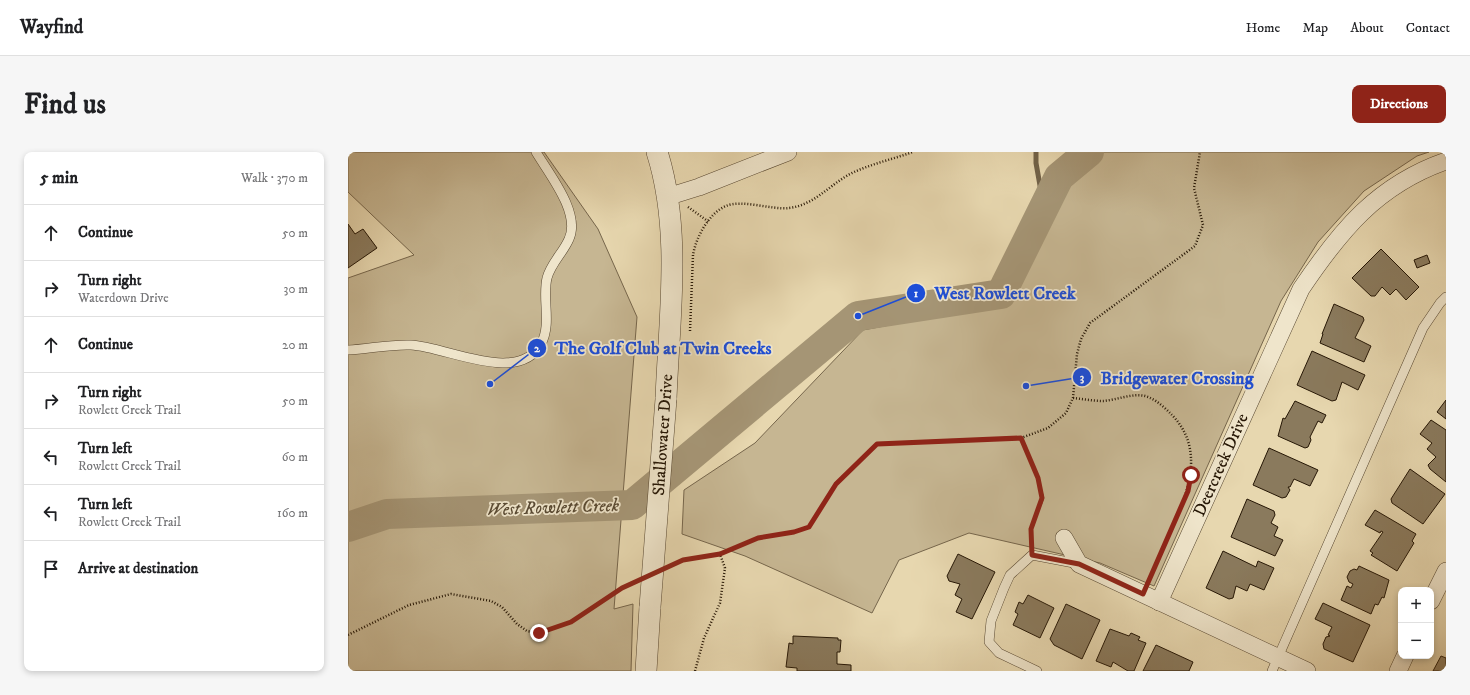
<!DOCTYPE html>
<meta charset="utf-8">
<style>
body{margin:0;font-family:"IM FELL DW Pica",serif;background:#f6f6f6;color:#202124}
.controls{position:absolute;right:12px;bottom:12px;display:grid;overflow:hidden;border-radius:8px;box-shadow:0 2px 6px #0003}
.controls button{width:36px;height:36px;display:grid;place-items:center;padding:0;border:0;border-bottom:1px solid #e0e0e0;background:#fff;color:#202124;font:20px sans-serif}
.stop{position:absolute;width:12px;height:12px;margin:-9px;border:3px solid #8f2418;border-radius:50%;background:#fff}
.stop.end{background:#8f2418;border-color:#fff;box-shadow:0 1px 4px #0008}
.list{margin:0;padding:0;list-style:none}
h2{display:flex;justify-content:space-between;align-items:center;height:52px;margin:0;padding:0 16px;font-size:17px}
h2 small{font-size:13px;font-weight:400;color:#757577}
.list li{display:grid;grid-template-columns:26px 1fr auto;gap:12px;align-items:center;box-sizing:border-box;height:56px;padding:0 16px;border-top:1px solid #e0e0e0}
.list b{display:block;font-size:15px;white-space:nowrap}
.list p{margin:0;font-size:13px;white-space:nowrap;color:#757577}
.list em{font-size:13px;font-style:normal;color:#757577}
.icon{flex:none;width:22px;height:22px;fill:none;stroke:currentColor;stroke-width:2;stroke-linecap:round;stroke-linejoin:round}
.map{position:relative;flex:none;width:1098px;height:519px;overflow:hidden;border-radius:8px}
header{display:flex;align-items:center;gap:24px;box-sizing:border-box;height:56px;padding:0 20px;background:#fff;border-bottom:1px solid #e0e0e0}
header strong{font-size:19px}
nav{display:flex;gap:22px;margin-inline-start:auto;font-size:14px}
.intro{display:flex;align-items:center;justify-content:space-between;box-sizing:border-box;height:96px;padding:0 24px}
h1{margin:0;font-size:28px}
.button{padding:10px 18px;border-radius:8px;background:#8f2418;color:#fff;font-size:14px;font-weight:700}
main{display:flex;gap:24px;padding:0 24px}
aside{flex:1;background:#fff;border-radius:8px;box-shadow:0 2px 6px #0003}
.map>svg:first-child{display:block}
.green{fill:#c6b692;stroke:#76664c}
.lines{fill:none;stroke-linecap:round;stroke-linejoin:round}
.stream{stroke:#726248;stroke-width:5}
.river{stroke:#a59575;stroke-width:30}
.building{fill:#8a7a5d;stroke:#251605}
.service-casing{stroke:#564630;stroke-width:10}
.minor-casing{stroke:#564630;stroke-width:18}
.tertiary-casing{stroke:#564630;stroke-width:22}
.path{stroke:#251605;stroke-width:2.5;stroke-dasharray:1 2;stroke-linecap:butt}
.service{stroke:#efe5cb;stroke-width:9}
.minor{stroke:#efe5cb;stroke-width:17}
.tertiary{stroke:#efe5cb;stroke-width:21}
.tertiary-bridge-casing{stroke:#564630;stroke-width:22;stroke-linecap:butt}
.tertiary-bridge{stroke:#efe5cb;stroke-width:21}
.route{stroke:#8f2418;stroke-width:5}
.labels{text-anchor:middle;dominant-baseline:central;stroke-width:3.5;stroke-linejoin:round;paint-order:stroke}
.street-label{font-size:17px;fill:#251605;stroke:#efe5cb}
.water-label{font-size:18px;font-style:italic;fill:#584932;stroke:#efe5cb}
.leader{fill:none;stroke:#1d4ed8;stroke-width:1.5}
.callout-dot{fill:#1d4ed8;stroke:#efe5cb;stroke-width:1.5}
.mark-label{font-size:12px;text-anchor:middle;font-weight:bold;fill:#fff}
.callout-label{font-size:18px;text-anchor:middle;font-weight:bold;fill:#1d4ed8;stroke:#efe5cb;stroke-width:3.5;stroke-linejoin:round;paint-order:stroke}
</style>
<header>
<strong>Wayfind</strong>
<nav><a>Home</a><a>Map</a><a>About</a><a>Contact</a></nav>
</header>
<div class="intro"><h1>Find us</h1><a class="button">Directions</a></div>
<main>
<aside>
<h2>5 min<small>Walk · 370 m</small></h2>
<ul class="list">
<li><svg class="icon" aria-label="ahead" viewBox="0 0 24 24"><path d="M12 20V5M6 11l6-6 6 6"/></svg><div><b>Continue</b></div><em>50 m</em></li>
<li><svg class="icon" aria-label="right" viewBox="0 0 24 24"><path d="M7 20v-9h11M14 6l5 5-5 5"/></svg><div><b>Turn right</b><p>Waterdown Drive</p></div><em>30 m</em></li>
<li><svg class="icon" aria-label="ahead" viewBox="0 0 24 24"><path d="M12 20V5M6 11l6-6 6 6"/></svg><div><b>Continue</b></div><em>20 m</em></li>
<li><svg class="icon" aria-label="right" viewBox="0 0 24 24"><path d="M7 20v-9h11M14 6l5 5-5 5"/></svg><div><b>Turn right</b><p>Rowlett Creek Trail</p></div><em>50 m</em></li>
<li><svg class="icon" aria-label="left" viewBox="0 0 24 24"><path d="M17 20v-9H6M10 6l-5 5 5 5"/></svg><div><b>Turn left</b><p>Rowlett Creek Trail</p></div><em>60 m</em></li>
<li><svg class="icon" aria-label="left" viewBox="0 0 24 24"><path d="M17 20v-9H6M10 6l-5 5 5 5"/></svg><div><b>Turn left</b><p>Rowlett Creek Trail</p></div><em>160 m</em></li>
<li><svg class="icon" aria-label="arrive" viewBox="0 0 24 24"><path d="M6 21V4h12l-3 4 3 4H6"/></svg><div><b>Arrive at destination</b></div></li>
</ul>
</aside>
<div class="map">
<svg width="1098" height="519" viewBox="0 0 1098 519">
<rect width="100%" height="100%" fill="#e7d7af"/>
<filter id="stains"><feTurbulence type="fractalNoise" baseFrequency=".005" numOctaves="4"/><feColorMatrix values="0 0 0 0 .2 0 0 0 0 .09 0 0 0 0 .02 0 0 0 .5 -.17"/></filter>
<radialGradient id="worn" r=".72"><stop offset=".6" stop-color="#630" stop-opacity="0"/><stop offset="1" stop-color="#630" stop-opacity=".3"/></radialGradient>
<g class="green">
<polygon points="0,0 196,0 250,77 289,165 266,457 285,452 283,519 0,519 0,126 66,103 0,40"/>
<polygon points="754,0 1081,0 1069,4 1016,39 970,90 933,149 806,434 752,411 621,381 551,408 524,461 397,404 334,382 336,338 407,291 515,178 655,152 718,27"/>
</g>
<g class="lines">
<polyline class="stream" points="688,0 688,11 696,56"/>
<polyline class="river" points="0,375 39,362 284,353 510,164 653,142 711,25 741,0"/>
</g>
<g class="building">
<polygon points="0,72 7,82 15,77 29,96 0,116"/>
<polygon points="1033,97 1071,135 1058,148 1048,137 1042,143 1034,135 1027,144 1023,144 1004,126"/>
<polygon points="1079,103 1082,111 1069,116 1066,108"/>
<polygon points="986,152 1015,165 1016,168 1007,186 1023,194 1016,210 972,191 975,182 974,182"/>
<polygon points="964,199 1017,223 1010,238 994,230 988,248 984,249 949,233"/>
<polygon points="1098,248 1098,267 1089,260"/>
<polygon points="947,249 978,263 974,271 970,269 962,285 963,288 960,295 957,296 930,284 935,266 937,267"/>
<polygon points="1083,268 1098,278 1098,330 1082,317 1080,313 1088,305 1079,297 1084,291 1072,282"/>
<polygon points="921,296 970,318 962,334 946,327 942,335 940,335 942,338 938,345 934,346 905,333"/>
<polygon points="1062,317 1097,342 1075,372 1044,351 1043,347"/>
<polygon points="899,347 926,359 927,363 923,371 930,375 926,384 935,388 927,404 883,385"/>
<polygon points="1027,358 1068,382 1064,389 1066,391 1049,419 1023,403 1025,401 1022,399 1035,380 1033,379 1032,381 1017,373"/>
<polygon points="875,399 908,415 910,409 926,416 916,438 902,432 899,439 888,434 885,446 881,447 858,436"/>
<polygon points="610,402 647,420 624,467 608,460 614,447 607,443 612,432 601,429 599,424"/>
<polygon points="1011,414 1041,428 1036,446 1034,445 1030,453 1027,452 1023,462 993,448 999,434 1003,436 1005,432 1001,430 999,425 1002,419 1006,417 1009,418"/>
<polygon points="680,443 706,456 692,486 665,473 670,462 667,460 671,450 675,452"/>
<polygon points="975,451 1022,473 1005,510 976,497 975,492 978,485 982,484 980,483 984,475 967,467"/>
<polygon points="718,452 752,468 734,507 706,493 702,487"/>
<polygon points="762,477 781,484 783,481 792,485 790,488 798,491 786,519 780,519 765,510 763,515 748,509"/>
<polygon points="445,484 490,486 490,488 493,488 492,500 489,500 489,512 503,513 503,519 449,519 449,516 438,515 441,491 445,492"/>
<polygon points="808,493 845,510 841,519 795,519"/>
<polygon points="1093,504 1098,506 1098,519 1085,519"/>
</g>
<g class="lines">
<defs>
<g id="service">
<path d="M0,198c21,-1 42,-6 63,-5 37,2 107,40 130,-1 11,-20 1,-45 6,-66 4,-15 16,-25 22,-39 12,-26 -20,-65 -33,-87"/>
<polyline points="689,519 651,501 641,490 643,469 656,436 662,423 684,403 731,412"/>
<polyline points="924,519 1075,176 1092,151 1098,145"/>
</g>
<g id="minor">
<polyline points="319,45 351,35 440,0"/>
<polyline points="716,386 731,412 959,519"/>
<polyline points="1083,449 1098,419"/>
<path d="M811,450l142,-313c39,-58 76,-104 145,-128"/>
<polyline points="1050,519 1057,504"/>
</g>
<g id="tertiary">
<path d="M309,0c25,79 12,166 9,247"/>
<polyline points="298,519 302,455"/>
</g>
</defs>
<use href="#service" class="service-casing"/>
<use href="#minor" class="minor-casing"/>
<use href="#tertiary" class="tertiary-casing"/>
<g class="path">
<polyline points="340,55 361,70"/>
<path d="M342,179l3,-76c3,-18 16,-42 33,-49 16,-7 45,4 63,2 26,-3 41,-24 63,-35 19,-9 41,-14 61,-21"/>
<path d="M725,246c10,1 20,3 30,3 14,-1 29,-8 42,-5 11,3 20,12 27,19 39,40 9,93 -9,133"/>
<polyline points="673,286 690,326 695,346 683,377 684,391"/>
<polyline points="323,413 335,408 372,402 410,386 446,380 461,375 488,331 529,292 673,286 700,276 718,261 725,246 729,202 733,187 742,171 847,94 855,73 846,36 852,0"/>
<polyline points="0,483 61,453 103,442 143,449 154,455 169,472 179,479 191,481 223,470 274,436 285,431"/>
<polyline points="347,519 356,486 372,451 377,416 372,402"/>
</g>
<use href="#service" class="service"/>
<use href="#minor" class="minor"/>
<use href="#tertiary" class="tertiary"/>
<defs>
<polyline id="tertiary-bridge" points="302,455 318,247"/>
</defs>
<use href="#tertiary-bridge" class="tertiary-bridge-casing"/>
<use href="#tertiary-bridge" class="tertiary-bridge"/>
</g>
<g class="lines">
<polyline class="route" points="191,481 223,470 274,436 335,408 372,402 410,386 446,380 461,375 488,332 529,292 673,286 690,326 694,346 683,377 684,403 731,412 795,442 840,339 843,323"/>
</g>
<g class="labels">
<g class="street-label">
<text transform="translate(315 283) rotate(-86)">Shallowater Drive</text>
<text transform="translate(873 313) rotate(-66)">Deercreek Drive</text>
</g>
<g class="water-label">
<text transform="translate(205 356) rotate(-2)">West Rowlett Creek</text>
</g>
</g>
<path class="leader" d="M510 164L568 141M142 232L189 196M678 234L734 225"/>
<g class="callout-dot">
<circle cx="510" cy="164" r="4"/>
<circle cx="142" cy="232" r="4"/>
<circle cx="678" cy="234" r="4"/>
<circle cx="568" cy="141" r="10"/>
<circle cx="189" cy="196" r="10"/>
<circle cx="734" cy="225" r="10"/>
</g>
<g class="mark-label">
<text x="568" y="145">1</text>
<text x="189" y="200">2</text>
<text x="734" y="229">3</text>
</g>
<g class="callout-label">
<text x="657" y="147">West Rowlett Creek</text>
<text x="315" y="202">The Golf Club at Twin Creeks</text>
<text x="829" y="232">Bridgewater Crossing</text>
</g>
<rect width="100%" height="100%" filter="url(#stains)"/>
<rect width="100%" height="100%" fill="url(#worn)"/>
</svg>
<div class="controls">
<button>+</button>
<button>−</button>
</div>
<div class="stop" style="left:843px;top:323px"></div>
<div class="stop end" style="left:191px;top:481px"></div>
</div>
</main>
